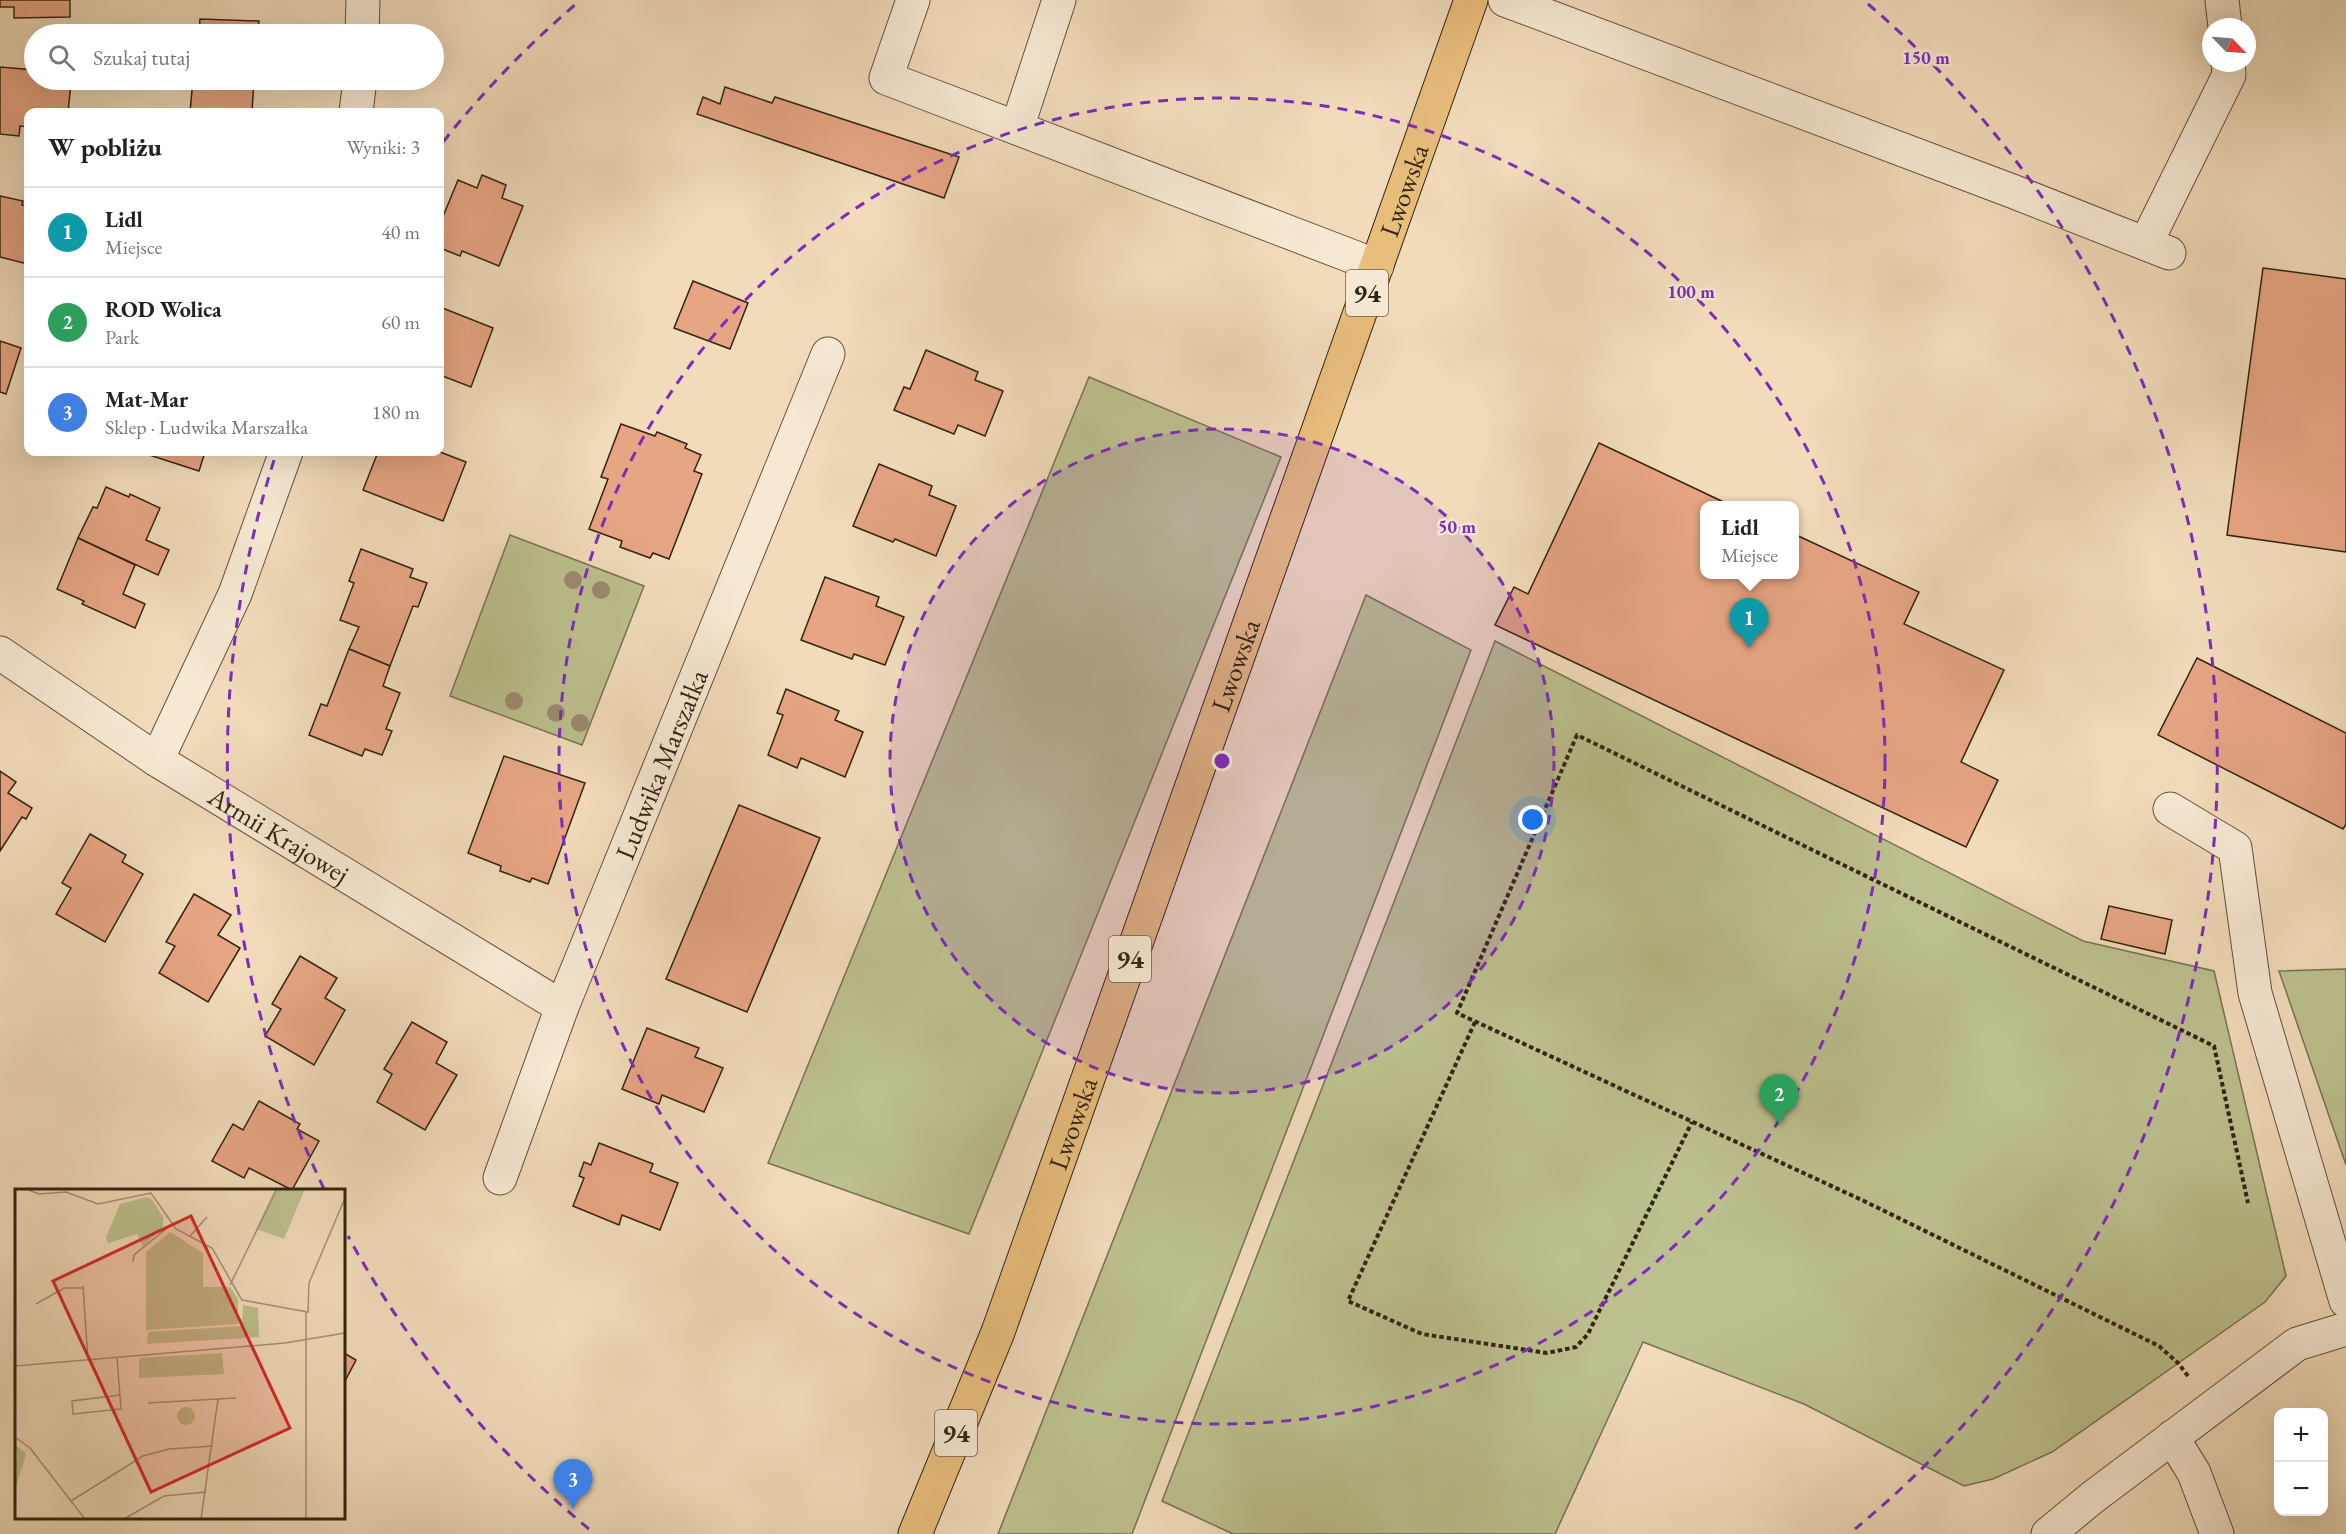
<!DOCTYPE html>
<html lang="pl">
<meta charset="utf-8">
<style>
body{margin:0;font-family:"EB Garamond",serif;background:#f6f6f6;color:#222}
.controls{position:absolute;right:18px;bottom:18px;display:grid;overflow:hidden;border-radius:12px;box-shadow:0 6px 24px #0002}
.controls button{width:54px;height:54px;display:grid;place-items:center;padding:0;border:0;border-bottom:2px solid #e0e0e0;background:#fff;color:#222;font:30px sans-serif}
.compass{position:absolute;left:2202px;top:18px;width:54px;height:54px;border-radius:50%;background:#fff;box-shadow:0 6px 24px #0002;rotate:115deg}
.you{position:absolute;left:1533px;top:820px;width:21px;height:21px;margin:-15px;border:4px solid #fff;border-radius:50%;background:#1a73e8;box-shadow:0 0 0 9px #1a73e833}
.badge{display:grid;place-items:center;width:39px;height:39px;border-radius:50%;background:#ea580c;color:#fff;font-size:20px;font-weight:700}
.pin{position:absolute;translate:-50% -50px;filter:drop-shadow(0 2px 3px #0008)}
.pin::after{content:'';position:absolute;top:32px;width:21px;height:18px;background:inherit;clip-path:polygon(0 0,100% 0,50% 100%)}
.popup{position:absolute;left:1700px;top:501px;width:99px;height:78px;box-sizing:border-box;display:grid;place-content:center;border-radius:12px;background:#fff;filter:drop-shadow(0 2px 4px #0005);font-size:20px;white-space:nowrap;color:#767676}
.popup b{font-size:22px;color:#222}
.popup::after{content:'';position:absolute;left:50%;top:100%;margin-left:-12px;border:12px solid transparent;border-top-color:#fff}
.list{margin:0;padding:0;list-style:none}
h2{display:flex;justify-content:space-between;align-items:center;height:78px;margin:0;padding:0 24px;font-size:26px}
h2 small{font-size:20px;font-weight:400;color:#767676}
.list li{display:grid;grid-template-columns:39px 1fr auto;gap:18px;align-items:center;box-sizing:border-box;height:90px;padding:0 24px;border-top:2px solid #e0e0e0}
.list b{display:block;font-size:22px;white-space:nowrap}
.list p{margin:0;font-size:20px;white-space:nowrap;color:#767676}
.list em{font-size:20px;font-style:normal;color:#767676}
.icon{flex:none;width:33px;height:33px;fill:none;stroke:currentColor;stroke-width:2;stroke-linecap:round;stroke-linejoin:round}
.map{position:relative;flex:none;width:2346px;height:1534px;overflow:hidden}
.search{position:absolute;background:#fff;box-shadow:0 6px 24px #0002;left:24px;top:24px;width:420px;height:66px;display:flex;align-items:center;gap:15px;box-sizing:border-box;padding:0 21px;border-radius:33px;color:#767676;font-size:22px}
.panel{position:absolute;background:#fff;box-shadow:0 6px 24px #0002;left:24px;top:108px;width:420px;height:348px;border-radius:12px}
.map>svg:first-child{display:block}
.green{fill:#bcc08e;stroke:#787250;stroke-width:1.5}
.building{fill:#e6a583;stroke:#342312;stroke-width:1.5}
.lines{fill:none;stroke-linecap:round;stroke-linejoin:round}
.minor-casing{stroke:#63513c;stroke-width:35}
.major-casing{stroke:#342312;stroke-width:35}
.path{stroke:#342312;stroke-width:4;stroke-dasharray:4.5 3;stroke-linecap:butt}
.minor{stroke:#f6e8d2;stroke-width:33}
.major{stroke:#e8be7d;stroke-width:33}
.tree{fill:#9c8b6f}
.ring{fill:none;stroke:#7b2cbf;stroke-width:3;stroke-dasharray:10 8}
.labels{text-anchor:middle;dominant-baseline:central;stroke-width:5;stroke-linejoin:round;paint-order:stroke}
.shield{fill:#f6e8d2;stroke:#6e5e4c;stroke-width:1.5}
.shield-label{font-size:26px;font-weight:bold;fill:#342312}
.street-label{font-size:27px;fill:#342312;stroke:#f6e8d2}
.inset-road{fill:none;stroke:#a59177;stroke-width:1.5}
.view{fill:#d62828;fill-opacity:0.15;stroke:#d62828;stroke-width:3}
.inset-edge{fill:none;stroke:#342312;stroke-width:3}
.centre{fill:#7b2cbf;stroke:#f6e8d2;stroke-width:3}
.ring-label{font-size:18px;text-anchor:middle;font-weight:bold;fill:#7b2cbf;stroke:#f6e8d2;stroke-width:5;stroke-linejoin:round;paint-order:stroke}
</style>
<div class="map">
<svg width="2346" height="1534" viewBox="0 0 2346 1534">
<rect width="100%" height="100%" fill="#f1dbba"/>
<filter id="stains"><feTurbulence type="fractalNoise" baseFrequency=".00333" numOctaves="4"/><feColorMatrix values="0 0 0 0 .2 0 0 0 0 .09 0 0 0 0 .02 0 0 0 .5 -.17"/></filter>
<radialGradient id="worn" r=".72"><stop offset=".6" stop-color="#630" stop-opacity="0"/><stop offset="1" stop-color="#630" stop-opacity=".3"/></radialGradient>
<g class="green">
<polygon points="1089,377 1281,457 969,1234 768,1163"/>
<polygon points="510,535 644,586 582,745 450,696"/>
<polygon points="1366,595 1471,650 1132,1534 998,1534"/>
<polygon points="1495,641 2083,941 2214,971 2286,1276 2265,1302 2052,1452 1993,1479 1964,1486 1804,1404 1643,1342 1555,1534 1233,1534 1162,1501"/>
<polygon points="2346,969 2346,1165 2279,971"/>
</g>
<g class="building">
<polygon points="0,0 70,0 70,17 14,18 14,7 0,7"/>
<polygon points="200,19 259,21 257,34 199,34"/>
<polygon points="0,67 34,70 34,80 71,83 68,112 28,112 28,127 20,126 19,136 0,134"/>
<polygon points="193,80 254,80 252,112 190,112"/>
<polygon points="725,87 772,103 775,97 959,157 944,198 697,114 703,97 720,104"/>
<polygon points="482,175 506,185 502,198 523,206 499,266 462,251 460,256 440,248 440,218 442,219 458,180 477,188"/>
<polygon points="0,196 23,201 22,205 28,206 28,264 0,257"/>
<polygon points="2263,268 2346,279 2346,552 2227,535"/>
<polygon points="693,281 748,303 730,349 674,328"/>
<polygon points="440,307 493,328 471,387 440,375"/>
<polygon points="0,341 21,348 6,394 0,392"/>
<polygon points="926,350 978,372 975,380 1003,391 985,436 958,425 954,434 894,410 904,387 910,389"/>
<polygon points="621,424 655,436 657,432 687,444 685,448 701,455 694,471 702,474 669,559 653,553 650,558 620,547 622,541 589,529 608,479 601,477"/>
<polygon points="440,442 443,443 440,452 466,462 443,521 363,490 378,452 440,452"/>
<polygon points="1599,443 1732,506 1704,506 1704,574 1794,574 1794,534 1919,592 1904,624 2004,670 1961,762 1998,780 1966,847 1495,625 1514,587 1528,594"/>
<polygon points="144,452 205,452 199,471 143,453"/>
<polygon points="879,464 932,486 929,495 956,506 936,556 895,539 893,542 853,526"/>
<polygon points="106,487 129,497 130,494 160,508 146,540 169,550 158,575 78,538 93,507 97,508"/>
<polygon points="78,538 135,565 123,594 145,604 135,628 82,604 84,601 57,589"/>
<polygon points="361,549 413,569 410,577 427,583 418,607 413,606 390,666 349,649 359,627 340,620 354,583 349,581"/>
<polygon points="825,577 879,597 876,606 904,617 885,665 854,654 852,659 801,640"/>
<polygon points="349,649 390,666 383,686 400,693 386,729 392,731 382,755 365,749 362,756 309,735 321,704 327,706"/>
<polygon points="2197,658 2346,733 2346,824 2343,829 2158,735"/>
<polygon points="786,689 839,711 835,720 863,732 845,777 801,758 797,768 768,755 783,715 777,713"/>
<polygon points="504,756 585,783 548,884 532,878 530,882 500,871 501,866 468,853"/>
<polygon points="0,771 16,782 8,793 32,808 26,819 22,817 0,851"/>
<polygon points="739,805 820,838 747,1012 666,979"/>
<polygon points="90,834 126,855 122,862 143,874 105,942 56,914 71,888 62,883"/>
<polygon points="194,894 231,915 218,935 240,948 208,1002 159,973 175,946 166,942"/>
<polygon points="2109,906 2172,920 2165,954 2101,939"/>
<polygon points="300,956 337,978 325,998 345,1010 314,1065 265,1036 281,1009 272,1004"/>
<polygon points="412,1022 447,1042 436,1063 457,1075 425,1130 377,1102 392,1074 384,1069"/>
<polygon points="647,1028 699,1048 695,1057 723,1068 704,1112 662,1095 659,1104 622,1089"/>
<polygon points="259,1101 300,1124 297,1129 319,1141 292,1190 249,1168 244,1178 212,1161 233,1124 243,1130"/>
<polygon points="599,1143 653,1164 650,1172 678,1183 660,1230 622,1215 619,1225 573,1206 584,1178 579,1176 584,1162 591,1165"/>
<polygon points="344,1353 356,1360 344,1383"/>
</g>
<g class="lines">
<defs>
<g id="minor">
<polyline points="913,0 886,78 1377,266"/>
<polyline points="1505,0 2012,191 2169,253"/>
<polyline points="2222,0 2225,27"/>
<polyline points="362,34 363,0"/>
<polyline points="356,112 360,80"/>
<polyline points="1017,128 1059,0"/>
<polyline points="2146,243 2229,75 2228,63"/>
<path id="s1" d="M0,653l157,107 405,247"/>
<polyline points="157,760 235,594 286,452"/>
<polyline points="2170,809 2235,848 2255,993 2346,1301"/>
<path id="s2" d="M500,1178l62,-171 266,-653"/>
<polyline points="2172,1437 2194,1473 2217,1534"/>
<polyline points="2048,1534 2093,1497 2297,1344 2346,1329"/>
</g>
<g id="major">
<path id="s3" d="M915,1534l83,-202 473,-1332"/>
</g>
</defs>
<use href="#minor" class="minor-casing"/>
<use href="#major" class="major-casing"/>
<g class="path">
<polyline points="1475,1022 1348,1301 1422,1334 1547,1353 1576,1347 1588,1334 1692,1122"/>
<polyline points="2188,1376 2178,1363 2159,1346 1864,1201 1457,1013 1577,735 2214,1046 2248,1203"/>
</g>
<use href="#minor" class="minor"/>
<use href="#major" class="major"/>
</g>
<g class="tree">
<circle cx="573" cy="580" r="9"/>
<circle cx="601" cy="590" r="9"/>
<circle cx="514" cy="701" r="9"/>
<circle cx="556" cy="713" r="9"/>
<circle cx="580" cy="723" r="9"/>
</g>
<circle cx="1222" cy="761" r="332" fill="#7b2cbf" fill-opacity=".12"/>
<g class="ring">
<circle cx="1222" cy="761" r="332"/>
<circle cx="1222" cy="761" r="663"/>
<path d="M589 1529A995 995 0 0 1 348 1236M324 1189A995 995 0 0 1 276 454M443 142A995 995 0 0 1 576 4M1868 4A995 995 0 0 1 1855 1529"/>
</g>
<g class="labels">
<g class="shield">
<rect x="1346" y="270" width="42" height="46" rx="4.5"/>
<rect x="1109" y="936" width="42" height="46" rx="4.5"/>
<rect x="935" y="1410" width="42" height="46" rx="4.5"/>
</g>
<g class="shield-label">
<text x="1367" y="293">94</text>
<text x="1130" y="959">94</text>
<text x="956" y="1433">94</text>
</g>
<g class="street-label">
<text stroke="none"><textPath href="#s3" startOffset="1430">Lwowska</textPath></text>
<text stroke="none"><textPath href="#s3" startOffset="926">Lwowska</textPath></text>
<text stroke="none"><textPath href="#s2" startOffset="444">Ludwika Marszałka</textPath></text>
<text stroke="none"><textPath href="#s1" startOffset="333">Armii Krajowej</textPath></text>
<text stroke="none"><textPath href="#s3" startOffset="440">Lwowska</textPath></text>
</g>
</g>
<g transform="translate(15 1189)">
<rect width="330" height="330" fill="#f1dbba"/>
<path d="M260,0h30l-21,50 -28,-10zM131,8l6,2 11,18v10l-20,19 -6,-12 -29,9 -2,-6 14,-33zM155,43l33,21v34h27l8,12v25l-92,6v-78zM228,116l15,3 1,29 -112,7 1,-12 94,-6zM207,164l2,21 -85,4v-20zM162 227a9 9 0 1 1 18 0a9 9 0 1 1-18 0ZM0,255l11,10 -11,36z" fill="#bcc08e"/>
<path class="inset-road" d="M11,0l13,5 27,-2 32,12 53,-11 25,36 36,19 30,52 66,12 1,-29 36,-85M175,47l17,-19M118,73l1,-7 38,-31M215,96l47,-96M68,97l5,74M21,115l28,-16h19M291,123v207M102,168l4,52 -48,5 -1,-13 48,-6M0,177l270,-23 60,-10M133,214l88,-5M0,248l15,11 55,71M56,312l72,-45 26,-7 44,-3M109,330l40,-23 42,-4M186,330l17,-120"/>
<path class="view" d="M176,27l99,212 -139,64 -98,-211z"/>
<rect width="330" height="330" class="inset-edge"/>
</g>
<circle cx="1222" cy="761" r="9" class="centre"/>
<g class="ring-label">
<text x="1926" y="64">150 m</text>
<text x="1691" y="298">100 m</text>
<text x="1457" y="533">50 m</text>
</g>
<rect width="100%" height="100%" filter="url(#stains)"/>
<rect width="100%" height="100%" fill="url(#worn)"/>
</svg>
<div class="controls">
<button>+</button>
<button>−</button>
</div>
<svg class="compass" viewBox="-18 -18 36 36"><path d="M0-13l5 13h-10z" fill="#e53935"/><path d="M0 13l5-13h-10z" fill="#767676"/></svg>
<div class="you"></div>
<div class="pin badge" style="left:1749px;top:648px;background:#0f9aa8">1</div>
<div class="popup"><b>Lidl</b>Miejsce</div>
<div class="pin badge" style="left:1779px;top:1124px;background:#2e9e5b">2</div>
<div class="pin badge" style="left:573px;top:1509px;background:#3f7fe0">3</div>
<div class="search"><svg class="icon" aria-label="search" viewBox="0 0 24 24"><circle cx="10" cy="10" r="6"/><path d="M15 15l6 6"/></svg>Szukaj tutaj</div>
<section class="panel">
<h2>W pobliżu<small>Wyniki: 3</small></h2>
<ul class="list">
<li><span class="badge" style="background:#0f9aa8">1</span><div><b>Lidl</b><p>Miejsce</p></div><em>40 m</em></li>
<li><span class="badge" style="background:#2e9e5b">2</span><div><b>ROD Wolica</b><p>Park</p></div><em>60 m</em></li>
<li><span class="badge" style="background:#3f7fe0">3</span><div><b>Mat-Mar</b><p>Sklep · Ludwika Marszałka</p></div><em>180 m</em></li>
</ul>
</section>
</div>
